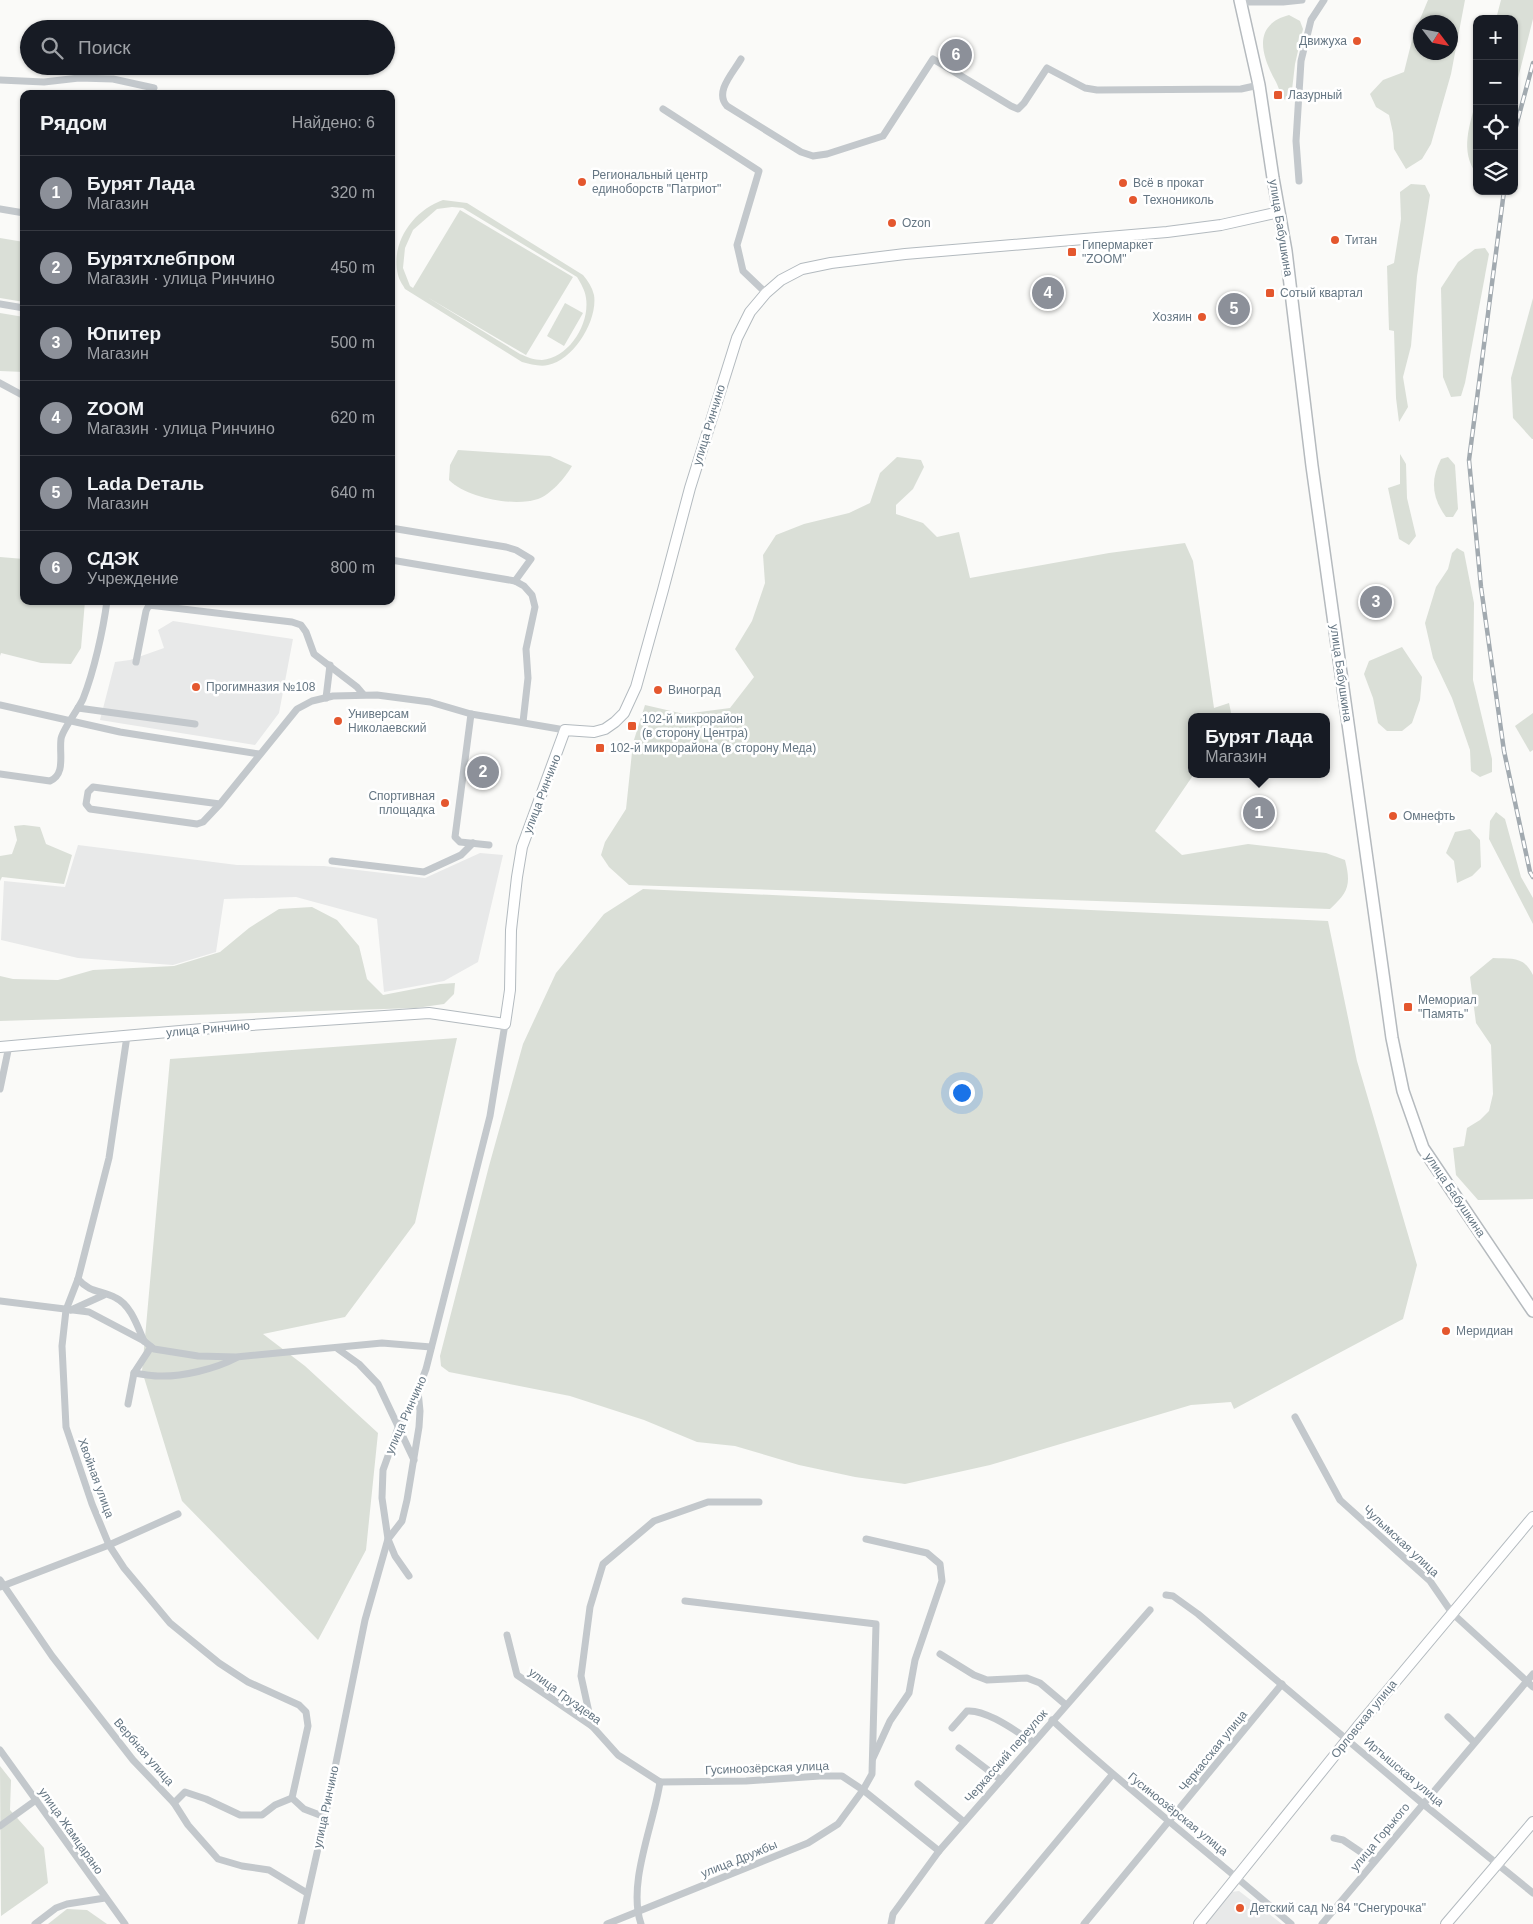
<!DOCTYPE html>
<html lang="ru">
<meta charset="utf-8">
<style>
body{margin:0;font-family:Arial,sans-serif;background:#20242c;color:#f1f3f6}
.controls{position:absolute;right:15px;top:15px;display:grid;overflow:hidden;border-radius:10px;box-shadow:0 1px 4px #0004}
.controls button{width:45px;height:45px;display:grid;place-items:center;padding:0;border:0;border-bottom:1px solid #363941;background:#171b24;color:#f1f3f6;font:25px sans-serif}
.compass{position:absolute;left:1413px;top:15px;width:45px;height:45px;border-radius:50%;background:#171b24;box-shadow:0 1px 4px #0004;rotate:122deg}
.you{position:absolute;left:961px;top:1092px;width:18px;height:18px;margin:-12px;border:4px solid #fff;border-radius:50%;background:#1a73e8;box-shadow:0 0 0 8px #1a73e833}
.badge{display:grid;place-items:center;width:32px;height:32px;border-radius:50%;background:#8c9099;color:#fff;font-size:16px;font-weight:700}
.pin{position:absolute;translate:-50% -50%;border:2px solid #fff;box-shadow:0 1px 5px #0006}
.popup{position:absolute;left:1188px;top:713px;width:142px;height:65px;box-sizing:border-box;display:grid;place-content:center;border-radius:10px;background:#171b24;filter:drop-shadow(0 1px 4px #0005);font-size:16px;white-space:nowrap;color:#9ea1a6}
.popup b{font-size:19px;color:#f1f3f6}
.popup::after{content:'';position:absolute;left:50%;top:100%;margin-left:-10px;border:10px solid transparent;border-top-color:#171b24}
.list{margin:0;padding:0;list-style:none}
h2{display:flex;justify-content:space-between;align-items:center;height:65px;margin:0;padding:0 20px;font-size:21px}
h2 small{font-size:16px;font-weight:400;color:#9ea1a6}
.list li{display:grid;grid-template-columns:32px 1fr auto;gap:15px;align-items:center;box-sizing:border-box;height:75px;padding:0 20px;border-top:1px solid #363941}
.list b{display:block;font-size:19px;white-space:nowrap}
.list p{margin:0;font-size:16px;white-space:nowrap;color:#9ea1a6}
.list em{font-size:16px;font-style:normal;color:#9ea1a6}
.icon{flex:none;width:28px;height:28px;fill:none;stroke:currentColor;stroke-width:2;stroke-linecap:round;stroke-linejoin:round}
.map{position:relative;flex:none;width:1533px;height:1924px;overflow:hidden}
.search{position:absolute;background:#171b24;box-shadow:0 1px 4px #0004;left:20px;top:20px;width:375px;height:55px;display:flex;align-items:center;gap:12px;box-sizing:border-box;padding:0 18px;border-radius:28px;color:#9ea1a6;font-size:19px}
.panel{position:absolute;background:#171b24;box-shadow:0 1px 4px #0004;left:20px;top:90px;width:375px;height:515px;border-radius:10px}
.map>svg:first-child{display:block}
.built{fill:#e8e9e9}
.green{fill:#dadfd7;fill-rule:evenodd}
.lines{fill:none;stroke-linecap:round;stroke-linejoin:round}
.secondary-casing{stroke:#b3babf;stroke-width:12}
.primary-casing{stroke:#b5babe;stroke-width:14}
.street{stroke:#c3c8cc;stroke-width:7}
.secondary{stroke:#fff;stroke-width:10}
.primary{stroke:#fff;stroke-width:11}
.rail-casing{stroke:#a2aab0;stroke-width:4.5}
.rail{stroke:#fff;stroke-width:2.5;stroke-dasharray:8;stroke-linecap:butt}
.poi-dot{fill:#e4572e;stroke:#fff;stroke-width:2}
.labels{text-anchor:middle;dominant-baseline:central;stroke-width:5;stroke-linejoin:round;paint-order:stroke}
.poi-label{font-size:12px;fill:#657683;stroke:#fff;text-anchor:start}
.street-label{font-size:12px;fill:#657683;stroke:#fff}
</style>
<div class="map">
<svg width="1533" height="1924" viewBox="0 0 1533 1924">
<rect width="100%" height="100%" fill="#fafaf8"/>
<g class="built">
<polygon points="173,621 293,639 279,713 255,745 100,720 115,662 130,660 164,648 158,630"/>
<polygon points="78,845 237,865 324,866 425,878 480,853 503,855 478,962 444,981 384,992 377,919 296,897 224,899 216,952 173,965 78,958 1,940 4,881 65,887"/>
<polygon points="1239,1891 1282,1924 1205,1924 1231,1892"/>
</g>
<g class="green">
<path d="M1428,0h37l-14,74 -20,70 -9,15 -16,10 -12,-20 -1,-16 -4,-18 -13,-8 -6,-13 13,-14 21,-8 9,-36zM1420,22h30v30h-30z"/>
<polygon points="1501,0 1533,0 1533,19 1514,94 1514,19 1496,19"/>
<path d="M1289,15l11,6 3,8 -8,35 -3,26 -3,6 -4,4c-5,-6 -6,-12 -9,-18 -14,-25 -25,-57 13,-67z"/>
<path d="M1477,97v78c-18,-25 -7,-50 0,-78z"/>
<polygon points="1411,184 1425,185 1430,195 1417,276 1411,346 1403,377 1408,407 1399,422 1396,398 1394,331 1389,330 1387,266 1394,263 1401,219 1400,192"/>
<path d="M443,200l24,3 116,72c5,6 9,12 11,20 4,25 -20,65 -46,70 -8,2 -18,-1 -26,-3l-117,-73c-2,-4 -6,-9 -7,-14 -8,-33 16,-65 45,-75zM452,207l11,1 114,69c4,7 8,13 9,21 4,26 -17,60 -44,62 -8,0 -15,-3 -22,-6l-93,-57 99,58 47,-78 -113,-67 -47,78 -3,-2 -7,-18 2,-20 8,-18 24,-21z"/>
<polygon points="0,238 24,242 24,302 0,298"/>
<polygon points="1485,248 1489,254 1465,383 1461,396 1451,397 1443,377 1441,288 1458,262 1475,249"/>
<polygon points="1533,298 1533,439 1532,439 1513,418 1511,378"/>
<polygon points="565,303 583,313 564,346 547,336"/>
<polygon points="0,313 24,317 24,372 0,371"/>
<path d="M458,450l92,6 22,10c-7,12 -21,28 -34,33 -24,8 -71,-1 -89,-19l1,-15z"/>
<polygon points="1400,454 1406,464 1407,498 1416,536 1409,545 1399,539 1388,488 1400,484"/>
<path d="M897,457l24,3 3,7 -11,22 -17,16v9l27,9 14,14 22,-5 11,46 139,-25 76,-10 8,18 21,147 15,-5 3,14h-40v57h2l-39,57 27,24 66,-11 78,9 19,7c6,24 4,32 -15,49l-701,-24 -20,-18 -8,-12 4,-13 21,-33 7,-66 12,-38 39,9 46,-6 24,-31 -19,-28 17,-28 13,-38 -2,-28 13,-20 28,-11 45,-11 21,-10 10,-30z"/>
<path d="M1448,457l7,8 3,44 -5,8h-7c-14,-19 -16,-37 -5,-58z"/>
<polygon points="1457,548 1464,552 1474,603 1473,680 1492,759 1492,772 1480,777 1471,771 1470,750 1452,698 1433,658 1425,623 1436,587 1448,569 1452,553"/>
<polygon points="0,557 24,559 24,601 85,601 81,648 71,664 41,663 1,653 0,656"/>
<polygon points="1402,647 1422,677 1420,700 1412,723 1402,731 1387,731 1378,723 1373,698 1364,674 1369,661"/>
<polygon points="1533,713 1533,750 1530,752 1515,726"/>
<polygon points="1496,812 1505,819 1521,877 1533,898 1533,924 1489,839 1490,821"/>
<polygon points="24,825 40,827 46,844 72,855 64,884 2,877 0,881 0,856 12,854 17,840 14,826"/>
<polygon points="1470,829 1480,840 1481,867 1472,876 1457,883 1454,861 1446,853 1455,832"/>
<polygon points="643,889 1328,921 1357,1061 1417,1265 1403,1319 1234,1409 1231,1402 1191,1405 990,1465 905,1484 855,1477 799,1465 735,1446 697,1442 644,1420 570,1396 449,1372 441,1366 440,1356 489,1166 523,1044 556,973 604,914"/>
<polygon points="312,907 337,920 359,946 367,979 383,995 440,984 455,983 454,994 444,1004 416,1008 0,1021 0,976 13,979 58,980 93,970 174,966 220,952 249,928 279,909"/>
<path d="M1493,958c19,1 31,-2 40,17v224l-55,1 -22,-25 -3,-27 11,-2 3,-18 13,-8 9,-9 4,-17 -2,-49 -15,-22 -6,-46z"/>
<polygon points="457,1038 415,1223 345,1317 263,1334 305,1366 378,1433 366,1550 318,1640 182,1501 142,1371 170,1059"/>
<polygon points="0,1766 11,1780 10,1810 44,1848 48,1883 1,1916"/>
<polygon points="67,1909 87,1910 107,1924 48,1924"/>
</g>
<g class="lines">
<defs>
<g id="secondary">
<polyline points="0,1047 236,1026 429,1013 505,1024 510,990 511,930 517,877 522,847 565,730 594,732 605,729 615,722 624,713 636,687 663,590 690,488 737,338 750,312 766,293 781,280 802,269 831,263 905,254 1167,232 1221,225 1279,212"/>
<polyline points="1199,1924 1359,1725 1533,1517"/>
<polyline points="1446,1924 1533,1822"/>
</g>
<polyline id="primary" points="1240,0 1259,85 1273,178 1286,251 1312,466 1392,1038 1403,1091 1423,1148 1533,1311"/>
</defs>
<use href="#secondary" class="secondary-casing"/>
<use href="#primary" class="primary-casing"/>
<g class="street">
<polyline points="1241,2 1283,2 1302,0"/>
<path d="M741,59c-8,14 -27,33 -14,47l74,46 12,4 14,-2 56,-18 50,-77 78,47 7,3 6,-6 23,-35 38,20 12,2 144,-1 18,-4"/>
<polyline points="0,80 44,82 79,78 113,79 154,88"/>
<polyline points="663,109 759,171 737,245 743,271 766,293"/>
<polyline points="1299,181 1296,141 1301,61 1311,20 1324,0"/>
<polyline points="0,209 24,213"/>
<polyline points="0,304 24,308"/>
<polyline points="0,383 24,396"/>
<polyline points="391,528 506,547 516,550 531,559 515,581"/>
<polyline points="391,560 515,581 524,586 532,595 535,607 526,649 528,678 523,722"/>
<polyline points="136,662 146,611 149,605 292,622 301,625 306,632 314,654 357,687 363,694"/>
<polyline points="326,698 330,665"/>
<polyline points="0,705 120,732 259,754"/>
<polyline points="78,708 195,724"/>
<polyline points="471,714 455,837 460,842 489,845"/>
<path d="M0,774l50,7c16,-7 9,-27 11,-42 1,-9 17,-29 22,-40 11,-28 20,-68 24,-98"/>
<polyline points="220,804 203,822 197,824 90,809 86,804 88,792 93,787 220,804 297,709 312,701 333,696 377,695 430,702 471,714 565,730"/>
<polyline points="332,861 424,872 461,855 473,843"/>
<polyline points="127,1036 109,1158 78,1279 66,1310 62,1346 66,1427 92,1504 109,1545 124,1568 170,1623 219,1663 248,1682 299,1705 306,1712 308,1726 292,1798 304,1809 325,1817"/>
<polyline points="0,1089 9,1046"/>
<path d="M78,1279c12,14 23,11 38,19 15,7 22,30 28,43"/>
<polyline points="0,1301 89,1312 144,1341 154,1349 198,1356 236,1357 382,1343 431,1347"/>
<polyline points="71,1310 104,1295"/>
<polyline points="338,1349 359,1364 378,1384 414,1460"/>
<path d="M134,1373c8,1 16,3 24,3 24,1 57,-7 78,-18"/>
<polyline points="128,1404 134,1373 151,1347"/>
<polyline points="1295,1417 1340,1500 1430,1581 1452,1613 1533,1687"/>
<polyline points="866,1539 927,1553 940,1564 942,1581 915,1660 909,1693 890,1721 873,1758"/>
<polyline points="409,1576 395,1556 388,1539 402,1521 407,1500 419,1427 420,1411 418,1391"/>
<polyline points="0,1580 52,1656 133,1760 174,1803 188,1825 218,1859 242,1866 269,1870 307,1893"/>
<polyline points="0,1587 109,1545 178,1514"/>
<polyline points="1166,1595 1173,1596 1198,1614 1422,1803 1533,1893"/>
<polyline points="507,1635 517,1675 592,1726 618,1755 660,1782"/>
<polyline points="940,1654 974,1675 987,1680 1027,1678 1040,1683 1066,1705"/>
<polyline points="1448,1717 1474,1742"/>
<path d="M1052,1720c77,71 160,135 239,204"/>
<polyline points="592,1726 581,1676 590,1607 603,1564 654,1521 708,1502 759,1502"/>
<path d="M952,1728l15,-17c19,-2 50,21 66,31"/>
<polyline points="959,1748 1001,1780"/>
<polyline points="0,1750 125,1924"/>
<polyline points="660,1782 746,1781 820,1776 842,1776 863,1790 939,1851"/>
<polyline points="918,1784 964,1822"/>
<polyline points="174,1803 185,1792 206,1799 240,1815 262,1815 275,1805 292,1798"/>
<polyline points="0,1826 36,1800"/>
<polyline points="1334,1838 1343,1840 1374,1861"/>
<polyline points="35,1924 56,1908 67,1904 105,1898"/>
<polyline points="301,1924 325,1817 365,1620 388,1539 382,1498 383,1470 398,1428 418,1390 426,1369 490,1116 505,1024"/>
<polyline points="607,1924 808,1843 838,1824 863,1790 872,1774 876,1624 685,1601"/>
<path d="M641,1924c-14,-41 13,-100 19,-142"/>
<polyline points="891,1924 893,1914 939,1851 1150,1610"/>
<polyline points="988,1924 1112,1775"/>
<polyline points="1084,1924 1282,1684"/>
<polyline points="1322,1924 1533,1674"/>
</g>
<use href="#secondary" class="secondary"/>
<use href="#primary" class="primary"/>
<defs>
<g id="rail">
<polyline points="1514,134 1533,63"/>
<polyline points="1504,191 1469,460 1481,587 1504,751 1530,872 1533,877"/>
</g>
</defs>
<use href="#rail" class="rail-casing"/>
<use href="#rail" class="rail"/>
</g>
<g class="poi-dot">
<circle cx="1357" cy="41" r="5"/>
<rect x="1273" y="90" width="10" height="10" rx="2.5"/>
<circle cx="582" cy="182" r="5"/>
<circle cx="1123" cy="183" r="5"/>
<circle cx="1133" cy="200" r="5"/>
<circle cx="892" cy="223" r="5"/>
<circle cx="1335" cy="240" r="5"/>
<rect x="1067" y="247" width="10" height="10" rx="2.5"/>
<rect x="1265" y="288" width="10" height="10" rx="2.5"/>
<circle cx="1202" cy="317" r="5"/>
<circle cx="196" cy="687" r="5"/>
<circle cx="658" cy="690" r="5"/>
<circle cx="338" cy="721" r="5"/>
<rect x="627" y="721" width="10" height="10" rx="2.5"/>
<rect x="595" y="743" width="10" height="10" rx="2.5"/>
<circle cx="445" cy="803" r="5"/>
<circle cx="1393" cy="816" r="5"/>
<rect x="1403" y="1002" width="10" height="10" rx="2.5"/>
<circle cx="1446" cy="1331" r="5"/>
<circle cx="1240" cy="1908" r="5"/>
</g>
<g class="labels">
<g class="poi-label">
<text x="1347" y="41" text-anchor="end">Движуха</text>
<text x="1288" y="95">Лазурный</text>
<text x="592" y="175">Региональный центр<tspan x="592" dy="14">единоборств "Патриот"</tspan></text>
<text x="1133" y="183">Всё в прокат</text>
<text x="1143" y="200">Технониколь</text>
<text x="902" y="223">Ozon</text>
<text x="1345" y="240">Титан</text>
<text x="1082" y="245">Гипермаркет<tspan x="1082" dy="14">"ZOOM"</tspan></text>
<text x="1280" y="293">Сотый квартал</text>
<text x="1192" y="317" text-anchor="end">Хозяин</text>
<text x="206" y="687">Прогимназия №108</text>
<text x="668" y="690">Виноград</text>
<text x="348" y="714">Универсам<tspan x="348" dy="14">Николаевский</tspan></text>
<text x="642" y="719">102-й микрорайон<tspan x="642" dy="14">(в сторону Центра)</tspan></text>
<text x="610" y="748">102-й микрорайона (в сторону Меда)</text>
<text x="435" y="796" text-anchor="end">Спортивная<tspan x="435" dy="14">площадка</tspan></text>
<text x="1403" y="816">Омнефть</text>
<text x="1418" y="1000">Мемориал<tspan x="1418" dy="14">"Память"</tspan></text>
<text x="1456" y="1331">Меридиан</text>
<text x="1250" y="1908">Детский сад № 84 "Снегурочка"</text>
</g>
<g class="street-label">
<text transform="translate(1281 228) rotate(81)">улица Бабушкина</text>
<text transform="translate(709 425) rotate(-73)">улица Ринчино</text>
<text transform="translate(1341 673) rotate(82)">улица Бабушкина</text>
<text transform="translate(542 794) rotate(-69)">улица Ринчино</text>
<text transform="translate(208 1029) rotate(-5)">улица Ринчино</text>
<text transform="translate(1455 1195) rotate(56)">улица Бабушкина</text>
<text transform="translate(406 1415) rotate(-66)">улица Ринчино</text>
<text transform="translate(96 1478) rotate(70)">Хвойная улица</text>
<text transform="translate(1401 1541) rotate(43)">Чулымская улица</text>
<text transform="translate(565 1696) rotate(36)">улица Груздева</text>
<text transform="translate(1364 1719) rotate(-51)">Орловская улица</text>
<text transform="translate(1213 1751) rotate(-51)">Черкасская улица</text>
<text transform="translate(144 1752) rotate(49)">Вербная улица</text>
<text transform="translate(1006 1756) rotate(-49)">Черкасский переулок</text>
<text transform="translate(767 1768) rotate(-2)">Гусиноозёрская улица</text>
<text transform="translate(1404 1772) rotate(40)">Иртышская улица</text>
<text transform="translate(326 1807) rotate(-78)">улица Ринчино</text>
<text transform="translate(1178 1814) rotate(39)">Гусиноозёрская улица</text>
<text transform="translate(71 1831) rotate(55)">улица Жамцарано</text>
<text transform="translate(1380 1837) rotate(-50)">улица Горького</text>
<text transform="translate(739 1859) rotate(-22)">улица Дружбы</text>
</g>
</g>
</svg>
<div class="controls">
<button>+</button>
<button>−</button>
<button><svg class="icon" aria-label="locate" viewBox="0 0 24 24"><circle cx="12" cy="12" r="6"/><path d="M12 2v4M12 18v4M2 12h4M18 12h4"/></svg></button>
<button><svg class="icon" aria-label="layers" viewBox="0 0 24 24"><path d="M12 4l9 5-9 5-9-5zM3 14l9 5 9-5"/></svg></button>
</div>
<svg class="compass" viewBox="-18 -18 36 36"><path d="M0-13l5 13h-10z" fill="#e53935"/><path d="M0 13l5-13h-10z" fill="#9ea1a6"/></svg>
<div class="you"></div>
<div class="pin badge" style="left:1259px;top:813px">1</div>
<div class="popup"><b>Бурят Лада</b>Магазин</div>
<div class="pin badge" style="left:483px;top:772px">2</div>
<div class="pin badge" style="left:1376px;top:602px">3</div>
<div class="pin badge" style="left:1048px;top:293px">4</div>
<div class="pin badge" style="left:1234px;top:309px">5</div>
<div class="pin badge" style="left:956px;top:55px">6</div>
<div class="search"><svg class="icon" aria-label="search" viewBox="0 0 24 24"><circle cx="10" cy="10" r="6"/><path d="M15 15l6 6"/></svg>Поиск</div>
<section class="panel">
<h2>Рядом<small>Найдено: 6</small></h2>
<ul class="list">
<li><span class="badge">1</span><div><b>Бурят Лада</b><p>Магазин</p></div><em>320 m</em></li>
<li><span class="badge">2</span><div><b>Бурятхлебпром</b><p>Магазин · улица Ринчино</p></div><em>450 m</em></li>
<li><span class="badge">3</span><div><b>Юпитер</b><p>Магазин</p></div><em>500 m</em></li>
<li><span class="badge">4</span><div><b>ZOOM</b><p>Магазин · улица Ринчино</p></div><em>620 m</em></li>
<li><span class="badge">5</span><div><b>Lada Dеталь</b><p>Магазин</p></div><em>640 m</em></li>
<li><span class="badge">6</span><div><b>СДЭК</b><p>Учреждение</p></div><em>800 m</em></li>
</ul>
</section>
</div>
